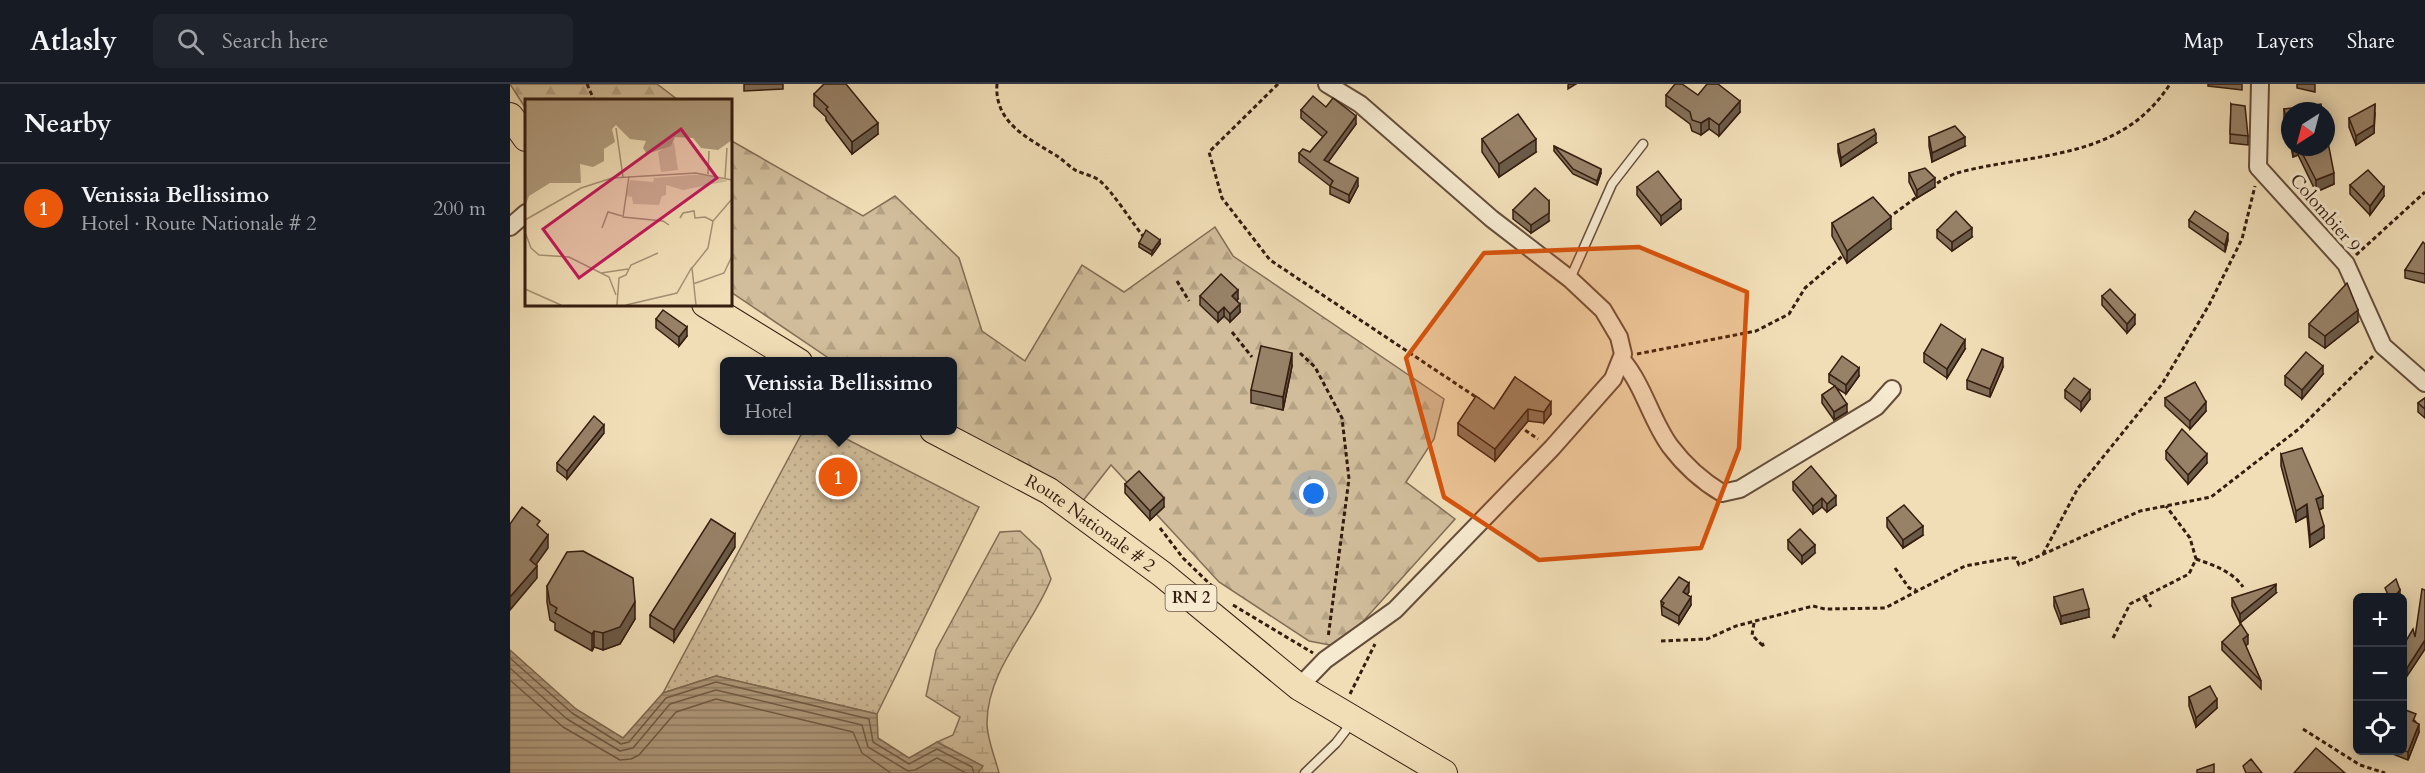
<!DOCTYPE html>
<meta charset="utf-8">
<style>
body{margin:0;font-family:Cardo,serif;background:#20242c;color:#f1f3f6}
.controls{position:absolute;right:18px;bottom:18px;display:grid;overflow:hidden;border-radius:9px;box-shadow:0 3px 15px #0003}
.controls button{width:54px;height:54px;display:grid;place-items:center;padding:0;border:0;border-bottom:2px solid #363941;background:#171b24;color:#f1f3f6;font:30px sans-serif}
.compass{position:absolute;left:1771px;top:18px;width:54px;height:54px;border-radius:50%;background:#171b24;box-shadow:0 3px 15px #0003;rotate:216deg}
.you{position:absolute;left:804px;top:410px;width:21px;height:21px;margin:-15px;border:4px solid #fff;border-radius:50%;background:#1a73e8;box-shadow:0 0 0 9px #1a73e833}
.badge{display:grid;place-items:center;width:39px;height:39px;border-radius:50%;background:#ea580c;color:#fff;font-size:20px;font-weight:700}
.pin{position:absolute;translate:-50% -50%;border:3px solid #fff;box-shadow:0 2px 6px #0006}
.popup{position:absolute;left:210px;top:273px;width:237px;height:78px;box-sizing:border-box;display:grid;place-content:center;border-radius:9px;background:#171b24;filter:drop-shadow(0 2px 4px #0005);font-size:20px;white-space:nowrap;color:#9ea1a6}
.popup b{font-size:22px;color:#f1f3f6}
.popup::after{content:'';position:absolute;left:50%;top:100%;margin-left:-12px;border:12px solid transparent;border-top-color:#171b24}
.list{margin:0;padding:0;list-style:none}
h2{display:flex;justify-content:space-between;align-items:center;height:78px;margin:0;padding:0 24px;font-size:26px}
h2 small{font-size:20px;font-weight:400;color:#9ea1a6}
.list li{display:grid;grid-template-columns:39px 1fr auto;gap:18px;align-items:center;box-sizing:border-box;height:90px;padding:0 24px;border-top:2px solid #363941}
.list b{display:block;font-size:22px;white-space:nowrap}
.list p{margin:0;font-size:20px;white-space:nowrap;color:#9ea1a6}
.list em{font-size:20px;font-style:normal;color:#9ea1a6}
.icon{flex:none;width:33px;height:33px;fill:none;stroke:currentColor;stroke-width:2;stroke-linecap:round;stroke-linejoin:round}
.map{position:relative;flex:none;width:1915px;height:689px;overflow:hidden}
header{display:flex;align-items:center;gap:36px;box-sizing:border-box;height:84px;padding:0 30px;background:#171b24;border-bottom:2px solid #363941}
header strong{font-size:28px}
nav{display:flex;gap:33px;margin-inline-start:auto;font-size:21px}
.search{width:420px;height:54px;background:#20242c;display:flex;align-items:center;gap:15px;box-sizing:border-box;padding:0 21px;border-radius:9px;color:#9ea1a6;font-size:22px}
main{display:flex}
aside{flex:1;background:#171b24}
.map>svg:first-child{display:block}
.grass{fill:url(#grass-dots);stroke:#836d56;stroke-width:1.5}
.forest{fill:url(#forest-firs);stroke:#836d56;stroke-width:1.5}
.wetland{fill:url(#wetland-marsh);stroke:#836d56;stroke-width:1.5}
.water{fill:url(#water-rules);stroke:#7f6952;stroke-width:1.5}
.lines{fill:none;stroke-linecap:round;stroke-linejoin:round}
.shore{stroke:#735c47;stroke-width:1.5}
.lane-casing{stroke:#644d3a;stroke-width:11}
.street-casing{stroke:#644d3a;stroke-width:20}
.primary-casing{stroke:#351d10;stroke-width:28}
.path{stroke:#351d10;stroke-width:3;stroke-dasharray:4.5 3;stroke-linecap:butt}
.lane{stroke:#f6ead0;stroke-width:8}
.street{stroke:#f6ead0;stroke-width:16}
.primary{stroke:#f1deb7;stroke-width:26}
.wall{fill:#826f59;stroke:#351d10;stroke-width:1.5}
.shaded-wall{fill:#6a5a48;stroke:#351d10;stroke-width:1.5}
.building{fill:#978167;stroke:#351d10;stroke-width:1.5}
.marked{fill:#d6530c;fill-opacity:0.2;stroke:#d6530c;stroke-width:4.5;stroke-linejoin:round}
.labels{text-anchor:middle;dominant-baseline:central;stroke-width:6;stroke-linejoin:round;paint-order:stroke}
.shield{fill:#f6ead0;stroke:#6f5a4a;stroke-width:1.5}
.shield-label{font-size:16px;font-weight:bold;fill:#351d10}
.street-label{font-size:18px;fill:#351d10;stroke:#f6ead0}
.inset-road{fill:none;stroke:#a69174;stroke-width:1.5}
.view{fill:#c2185b;fill-opacity:0.15;stroke:#c2185b;stroke-width:3}
.inset-edge{fill:none;stroke:#351d10;stroke-width:3}
</style>
<header>
<strong>Atlasly</strong>
<div class="search"><svg class="icon" aria-label="search" viewBox="0 0 24 24"><circle cx="10" cy="10" r="6"/><path d="M15 15l6 6"/></svg>Search here</div>
<nav><a>Map</a><a>Layers</a><a>Share</a></nav>
</header>
<main>
<aside>
<h2>Nearby<small></small></h2>
<ul class="list">
<li><span class="badge">1</span><div><b>Venissia Bellissimo</b><p>Hotel · Route Nationale # 2</p></div><em>200 m</em></li>
</ul>
</aside>
<div class="map">
<svg width="1915" height="689" viewBox="0 0 1915 689">
<defs>
<pattern id="grass-dots" width="8" height="8" patternUnits="userSpaceOnUse" patternTransform="scale(1.5)"><rect width="8" height="8" fill="#d1bd9b"/><path d="M2 2h.1M6 6h.1" fill="none" stroke="#b4a284" stroke-width="1.8" stroke-linecap="round"/></pattern>
<pattern id="forest-firs" width="22" height="20" patternUnits="userSpaceOnUse" patternTransform="scale(1.5)"><rect width="22" height="20" fill="#d1bd9b"/><path d="M5 1l3.5 6h-7zM16 11l3.5 6h-7z" fill="#b4a284"/></pattern>
<pattern id="wetland-marsh" width="20" height="14" patternUnits="userSpaceOnUse" patternTransform="scale(1.5)"><rect width="20" height="14" fill="#d1bd9b"/><path d="M1 5h8M5 5V1M11 12h8M15 12V8" fill="none" stroke="#b4a284"/></pattern>
<pattern id="water-rules" width="6" height="5" patternUnits="userSpaceOnUse" patternTransform="scale(1.5)"><rect width="6" height="5" fill="#b19c7e"/><path d="M0 2.5h6" fill="none" stroke="#917f66"/></pattern>
</defs>
<rect width="100%" height="100%" fill="#f1deb7"/>
<filter id="stains"><feTurbulence type="fractalNoise" baseFrequency=".00333" numOctaves="4"/><feColorMatrix values="0 0 0 0 .2 0 0 0 0 .09 0 0 0 0 .02 0 0 0 .5 -.17"/></filter>
<radialGradient id="worn" r=".72"><stop offset=".6" stop-color="#630" stop-opacity="0"/><stop offset="1" stop-color="#630" stop-opacity=".3"/></radialGradient>
<polygon class="grass" points="293,347 321,347 469,423 367,630 206,592 153,609"/>
<g class="forest">
<polygon points="0,0 147,0 168,16 16,16 16,25"/>
<polygon points="220,56 353,132 385,112 449,174 472,247 515,277 572,181 614,208 705,143 723,172 934,315 924,355 896,398 945,435 830,563 799,557 709,498 601,381 572,418 442,346 442,278 323,277 221,208"/>
</g>
<path class="wetland" d="M510,447l20,19 11,29c-18,47 -64,90 -64,144 0,16 8,34 12,50h-21l4,-7 -45,-24 16,-7 7,-18 -34,-21 10,-46 64,-118z"/>
<polygon class="water" points="0,566 66,625 113,654 153,609 206,592 367,630 368,654 399,674 427,658 473,682 468,689 0,689"/>
<g class="lines">
<g class="shore">
<polyline points="0,574 62,629 111,660 119,658 156,614 206,598 359,635 363,658 399,680 427,665 462,683 464,689"/>
<polyline points="0,584 57,635 110,667 123,664 160,620 206,606 352,641 358,663 398,687 405,686 427,674 456,689"/>
<polyline points="0,596 53,643 110,676 121,675 129,671 166,628 206,615 343,648 352,669 381,689"/>
</g>
<defs>
<g id="lane">
<polyline points="1060,195 1102,100 1133,60"/>
<polyline points="795,689 826,659 843,637"/>
</g>
<g id="street">
<polyline points="1750,0 1748,83 1836,180 1873,262 1915,299"/>
<polyline points="0,143 16,129"/>
<path d="M1112,276c22,26 29,60 48,86 15,20 32,35 52,47l18,-4 136,-82 16,-18"/>
<polyline points="789,603 815,576 885,526 1042,364 1103,295 1113,270 1109,253 1093,226 1060,195 982,135 850,20 817,0"/>
</g>
<g id="primary">
<polyline points="0,32 16,54"/>
<polyline points="195,220 289,278"/>
<path id="s1" d="M423,346l116,61 113,83 137,113 145,86"/>
</g>
</defs>
<use href="#lane" class="lane-casing"/>
<use href="#street" class="street-casing"/>
<use href="#primary" class="primary-casing"/>
<g class="path">
<polyline points="77,0 84,16"/>
<path d="M487,0c-3,39 31,54 60,72 6,4 12,10 18,14 8,4 19,6 25,11 13,11 31,40 43,55"/>
<polyline points="768,0 699,68 712,114 760,176 969,315"/>
<path d="M1378,134c16,-11 52,-40 69,-45 76,-21 163,-11 213,-89"/>
<polyline points="1846,171 1915,108"/>
<polyline points="667,197 679,217"/>
<polyline points="722,248 742,273"/>
<polyline points="790,269 805,283 832,334 839,395 818,554"/>
<polyline points="1127,270 1246,247 1279,230 1295,204 1336,169"/>
<polyline points="1009,342 1028,355"/>
<polyline points="650,444 673,474 705,505"/>
<polyline points="1533,470 1568,404 1652,300 1699,221 1732,155 1745,102"/>
<path d="M1686,475c17,6 36,12 47,28"/>
<polyline points="1385,484 1399,504 1406,506"/>
<polyline points="1635,514 1641,523"/>
<polyline points="723,521 803,569"/>
<polyline points="1244,539 1242,551 1254,563 1252,559"/>
<polyline points="1603,554 1620,520 1679,490 1686,475 1680,454 1656,422"/>
<polyline points="1151,557 1197,555 1226,542 1303,522 1315,525 1375,524 1455,482 1499,474 1506,474 1509,481 1630,427 1701,413 1790,344 1863,272"/>
<polyline points="840,610 865,560"/>
<polyline points="1793,645 1850,681 1875,689"/>
</g>
<use href="#lane" class="lane"/>
<use href="#street" class="street"/>
<use href="#primary" class="primary"/>
</g>
<g class="wall">
<polygon points="234,0 273,0 273,5 234,7"/>
<polygon points="1698,0 1732,0 1732,6 1698,2"/>
<polygon points="1787,0 1805,0 1805,8 1787,4"/>
<polygon points="304,10 368,50 342,70 316,36 316,33 304,22"/>
<polygon points="1156,11 1188,11 1230,28 1209,52 1199,45 1191,51 1182,47 1180,40 1156,22"/>
<polygon points="1721,20 1738,52 1738,61 1720,59"/>
<polygon points="816,23 846,40 818,78 848,102 839,119 820,110 820,102 789,78 789,69 800,68 813,53 791,34 791,26"/>
<polygon points="1774,25 1780,27 1780,61 1774,36"/>
<polygon points="1865,29 1864,49 1846,61 1839,43 1839,34"/>
<polygon points="1419,53 1455,62 1422,78 1419,62"/>
<polygon points="972,55 1026,68 989,93 972,68"/>
<polygon points="1366,59 1331,82 1328,68 1328,60"/>
<polygon points="1044,62 1091,89 1087,101 1063,90 1044,67"/>
<polygon points="1781,63 1816,63 1824,100 1806,108 1788,71 1783,73"/>
<polygon points="1399,89 1425,103 1407,114 1399,98"/>
<polygon points="1840,101 1874,112 1860,131 1840,110"/>
<polygon points="1127,103 1171,125 1151,141 1127,111"/>
<polygon points="1003,126 1039,137 1021,149 1003,135"/>
<polygon points="1679,136 1718,156 1715,168 1679,143"/>
<polygon points="1322,139 1381,145 1337,179 1322,152"/>
<polygon points="1427,146 1462,153 1442,167 1427,154"/>
<polygon points="629,159 650,160 642,171 629,163"/>
<polygon points="1915,160 1915,199 1895,194 1895,186"/>
<polygon points="690,212 728,215 727,216 730,228 720,238 714,232 708,238 690,221"/>
<polygon points="1592,212 1625,240 1617,249 1592,221"/>
<polygon points="146,235 177,252 169,262 146,244"/>
<polygon points="1848,238 1815,264 1799,253 1799,240"/>
<polygon points="1455,265 1437,294 1414,278 1414,269"/>
<polygon points="782,282 773,326 741,319 741,306"/>
<polygon points="1493,283 1480,313 1457,305 1457,296"/>
<polygon points="1319,290 1349,292 1336,310 1325,303 1337,328 1324,336 1312,319 1312,311 1325,302 1319,298"/>
<polygon points="1813,290 1792,315 1775,301 1775,292"/>
<polygon points="1005,293 1041,330 1034,339 1018,337 985,377 948,351 948,339 984,325"/>
<polygon points="1555,306 1580,315 1571,327 1555,314"/>
<polygon points="1655,314 1696,327 1680,345 1655,322"/>
<polygon points="1915,314 1915,334 1908,328 1908,319"/>
<polygon points="94,349 57,395 47,387 47,379"/>
<polygon points="1656,367 1697,379 1678,400 1656,375"/>
<polygon points="1771,370 1813,424 1809,426 1814,454 1800,463 1797,432 1786,438 1771,382"/>
<polygon points="1283,398 1326,421 1317,428 1312,423 1303,430 1283,406"/>
<polygon points="615,400 654,423 640,436 615,409"/>
<polygon points="1377,434 1413,451 1393,464 1377,443"/>
<polygon points="1278,456 1305,469 1292,480 1278,465"/>
<polygon points="225,463 164,558 140,543 140,531"/>
<polygon points="37,502 125,535 110,560 93,566 84,563 82,567 45,546 45,539 40,536 37,518"/>
<polygon points="1915,506 1915,565 1897,592 1893,589 1893,562 1905,553"/>
<polygon points="1179,508 1177,510 1181,521 1169,540 1152,531 1151,517"/>
<polygon points="1766,509 1730,539 1722,522 1722,514"/>
<polygon points="1544,513 1579,533 1551,540 1544,522"/>
<polygon points="1712,558 1738,560 1735,561 1751,597 1751,605 1712,566"/>
<polygon points="1679,613 1707,624 1686,643 1679,622"/>
<polygon points="1893,625 1906,638 1909,648 1898,676 1875,667 1875,666 1893,666"/>
</g>
<g class="shaded-wall">
<polygon points="1059,0 1066,0 1058,5 1058,1"/>
<polygon points="1230,17 1230,28 1209,52 1209,41"/>
<polygon points="1865,20 1864,49 1846,61 1846,52"/>
<polygon points="846,32 846,40 814,84 814,76"/>
<polygon points="1199,34 1199,45 1191,51 1191,39"/>
<polygon points="368,39 368,50 342,70 342,58"/>
<polygon points="1366,50 1366,59 1331,82 1331,74"/>
<polygon points="1455,53 1455,62 1422,78 1422,69"/>
<polygon points="1026,55 1026,68 989,93 989,80"/>
<polygon points="1783,63 1788,63 1788,71 1783,73"/>
<polygon points="1091,85 1091,89 1087,101 1087,97"/>
<polygon points="1824,89 1824,100 1806,108 1806,96"/>
<polygon points="848,94 848,102 839,119 839,111"/>
<polygon points="1425,94 1425,103 1407,114 1407,106"/>
<polygon points="1874,103 1874,112 1860,131 1860,122"/>
<polygon points="1171,116 1171,125 1151,141 1151,132"/>
<polygon points="1039,117 1039,137 1021,149 1021,141"/>
<polygon points="1381,133 1381,145 1337,179 1337,167"/>
<polygon points="1462,144 1462,153 1442,167 1442,158"/>
<polygon points="1718,149 1718,156 1715,168 1715,161"/>
<polygon points="650,156 650,160 642,171 642,167"/>
<polygon points="728,206 728,215 722,220 722,212"/>
<polygon points="730,220 730,228 720,238 720,230"/>
<polygon points="714,223 714,232 708,238 708,229"/>
<polygon points="1848,226 1848,238 1815,264 1815,252"/>
<polygon points="1625,231 1625,240 1617,249 1617,240"/>
<polygon points="177,243 177,252 169,262 169,253"/>
<polygon points="1455,256 1455,265 1437,294 1437,285"/>
<polygon points="782,269 782,282 773,326 773,313"/>
<polygon points="1493,274 1493,283 1480,313 1480,305"/>
<polygon points="1813,282 1813,290 1792,315 1792,306"/>
<polygon points="1349,284 1349,292 1336,310 1336,301"/>
<polygon points="1580,306 1580,315 1571,327 1571,318"/>
<polygon points="1041,318 1041,330 1034,339 1034,328"/>
<polygon points="1696,318 1696,327 1680,345 1680,337"/>
<polygon points="1337,320 1337,328 1324,336 1324,328"/>
<polygon points="1018,325 1018,337 985,377 985,365"/>
<polygon points="94,341 94,349 57,395 57,387"/>
<polygon points="1697,370 1697,379 1678,400 1678,391"/>
<polygon points="1326,412 1326,421 1317,428 1317,420"/>
<polygon points="1813,412 1813,424 1806,427 1806,415"/>
<polygon points="654,414 654,423 640,436 640,427"/>
<polygon points="1312,414 1312,423 1303,430 1303,422"/>
<polygon points="1797,420 1797,432 1786,438 1786,427"/>
<polygon points="1413,442 1413,451 1393,464 1393,456"/>
<polygon points="1814,442 1814,454 1800,463 1800,451"/>
<polygon points="225,450 225,463 164,558 164,546"/>
<polygon points="38,451 38,464 20,489 20,476"/>
<polygon points="1305,461 1305,469 1292,480 1292,472"/>
<polygon points="27,482 27,494 0,526 0,513"/>
<polygon points="1179,499 1179,508 1173,516 1173,508"/>
<polygon points="1766,501 1766,509 1730,539 1730,530"/>
<polygon points="1890,506 1890,510 1887,513 1884,513"/>
<polygon points="1181,513 1181,521 1169,540 1169,532"/>
<polygon points="125,518 125,535 110,560 93,566 93,549"/>
<polygon points="1579,525 1579,533 1551,540 1551,532"/>
<polygon points="84,547 84,563 82,567 82,550"/>
<polygon points="1738,551 1738,560 1733,564 1733,555"/>
<polygon points="1915,556 1915,565 1897,592 1897,584"/>
<polygon points="1707,615 1707,624 1686,643 1686,634"/>
<polygon points="1909,640 1909,648 1898,676 1898,668"/>
</g>
<g class="building">
<polygon points="314,0 336,0 368,39 342,58 316,25 318,23 304,10"/>
<polygon points="1165,0 1172,0 1188,11 1197,0 1208,0 1230,17 1209,41 1199,34 1191,39 1182,36 1180,28 1156,11"/>
<polygon points="803,12 816,23 823,14 846,32 814,76 848,94 839,111 820,102 823,97 789,69 793,65 800,68 817,48 791,26"/>
<polygon points="1721,20 1735,22 1738,52 1720,50"/>
<polygon points="1811,20 1812,27 1780,27 1780,50 1774,25"/>
<polygon points="1865,20 1864,41 1846,52 1839,34"/>
<polygon points="1008,30 1026,55 989,80 972,55"/>
<polygon points="1445,42 1455,53 1422,69 1419,53"/>
<polygon points="1364,45 1366,50 1331,74 1328,60"/>
<polygon points="1816,48 1824,89 1806,96 1789,63 1816,63"/>
<polygon points="1044,62 1091,85 1087,97 1063,85"/>
<polygon points="1415,84 1425,94 1407,106 1399,89"/>
<polygon points="1858,86 1874,103 1860,122 1840,101"/>
<polygon points="1148,87 1171,116 1151,132 1127,103"/>
<polygon points="1025,104 1039,117 1039,129 1021,141 1003,126"/>
<polygon points="1363,113 1381,133 1337,167 1322,139"/>
<polygon points="1446,127 1462,144 1442,158 1427,146"/>
<polygon points="1685,127 1718,149 1715,161 1679,136"/>
<polygon points="636,146 650,156 642,167 629,159"/>
<polygon points="1913,158 1915,160 1915,190 1895,186"/>
<polygon points="711,190 728,206 722,212 730,220 720,230 714,223 708,229 690,212"/>
<polygon points="1837,199 1848,226 1815,252 1799,240"/>
<polygon points="1600,205 1625,231 1617,240 1592,212"/>
<polygon points="153,226 177,243 169,253 146,235"/>
<polygon points="1431,240 1455,256 1437,285 1414,269"/>
<polygon points="751,262 782,269 773,313 741,306"/>
<polygon points="1472,265 1493,274 1480,305 1457,296"/>
<polygon points="1796,268 1813,282 1792,306 1775,292"/>
<polygon points="1332,272 1349,284 1336,301 1319,290"/>
<polygon points="1005,293 1041,318 1034,328 1018,325 985,365 948,339 966,312 984,325"/>
<polygon points="1564,294 1580,306 1571,318 1555,306"/>
<polygon points="1685,298 1696,318 1680,337 1655,314"/>
<polygon points="1325,302 1337,320 1324,328 1312,311"/>
<polygon points="1915,314 1915,325 1908,319"/>
<polygon points="84,332 94,341 57,387 47,379"/>
<polygon points="1672,345 1697,370 1678,391 1656,367"/>
<polygon points="1792,364 1813,412 1806,415 1814,442 1800,451 1797,420 1786,427 1771,370"/>
<polygon points="1301,382 1326,412 1317,420 1312,414 1303,422 1283,398"/>
<polygon points="629,387 654,414 640,427 615,400"/>
<polygon points="1394,421 1413,442 1393,456 1377,434"/>
<polygon points="12,423 30,437 27,441 38,451 20,476 27,482 0,513 0,440"/>
<polygon points="201,435 225,450 164,546 140,531"/>
<polygon points="1290,445 1305,461 1292,472 1278,456"/>
<polygon points="73,467 123,494 125,518 110,543 93,549 84,547 82,550 45,529 47,524 40,520 37,502 57,468"/>
<polygon points="1169,493 1179,499 1173,508 1181,513 1169,532 1152,522 1154,519 1151,517"/>
<polygon points="1886,495 1890,506 1884,513 1879,513 1875,504"/>
<polygon points="1766,500 1766,501 1730,530 1722,514"/>
<polygon points="1573,505 1579,525 1551,532 1544,513"/>
<polygon points="1912,505 1915,506 1915,556 1897,584 1893,580 1893,562 1903,545 1905,553"/>
<polygon points="1731,540 1738,551 1733,555 1751,597 1712,558"/>
<polygon points="1700,602 1707,615 1686,634 1679,613"/>
<polygon points="1893,625 1906,630 1903,637 1909,640 1898,668 1893,666"/>
<polygon points="1806,664 1835,689 1784,689"/>
<polygon points="1741,675 1752,689 1736,689 1733,682"/>
<polygon points="1704,680 1704,689 1687,689 1687,686"/>
</g>
<path class="marked" d="M1129,163l108,45 -8,156 -38,100 -162,12 -95,-63 -38,-139 78,-105z"/>
<g class="labels">
<rect class="shield" x="655.5" y="501" width="51" height="26" rx="4.5"/>
<g class="shield-label">
<text x="681" y="514">RN 2</text>
</g>
<g class="street-label">
<text transform="translate(1815 129) rotate(49)">Colombier 9</text>
<text stroke="none"><textPath href="#s1" startOffset="183">Route Nationale # 2</textPath></text>
</g>
</g>
<g transform="translate(15 15)">
<rect width="207" height="207" fill="#f1deb7"/>
<path d="M149,43l4,28 -17,2 -3,-20z" fill="#d1bd9b"/>
<path d="M180,75l23,7 -45,9 -17,-5v10l-4,1 -3,9 -26,-1 -1,-7 -6,-1 4,-16 23,2 1,-4z" fill="#d1bd9b"/>
<path d="M0,1h207v40l-14,10 -17,-2 -8,-10 -18,-1 -4,9 -24,8 -4,-6 3,-7 -16,-2 -14,-14 -4,4 3,13 -11,7v12l-11,6 -13,-3 1,19h-31l-21,13 -4,11z" fill="#b19c7e"/>
<path class="inset-road" d="M91,29l7,49M183,75l1,-23M104,77l-6,41 40,4 6,4M200,79l2,-30M155,119l3,-5 11,-2 1,7 10,-1 8,4M0,121l56,-32 31,-10 84,-5 36,7M77,129l6,-16 14,4M0,133l6,16 8,7 30,2 40,20 7,18M76,174l27,-4M168,185l31,-11 8,-17M0,190l36,16M92,206l2,-27 7,-3 5,-10 27,-12M101,206l51,-12 15,-26M171,206l-4,-37 16,-20 5,-27 19,-22"/>
<path class="view" d="M156,30l36,49 -138,100 -36,-49z"/>
<rect width="207" height="207" class="inset-edge"/>
</g>
<rect width="100%" height="100%" filter="url(#stains)"/>
<rect width="100%" height="100%" fill="url(#worn)"/>
</svg>
<div class="controls">
<button>+</button>
<button>−</button>
<button><svg class="icon" aria-label="locate" viewBox="0 0 24 24"><circle cx="12" cy="12" r="6"/><path d="M12 2v4M12 18v4M2 12h4M18 12h4"/></svg></button>
</div>
<svg class="compass" viewBox="-18 -18 36 36"><path d="M0-13l5 13h-10z" fill="#e53935"/><path d="M0 13l5-13h-10z" fill="#9ea1a6"/></svg>
<div class="you"></div>
<div class="pin badge" style="left:328px;top:393px">1</div>
<div class="popup"><b>Venissia Bellissimo</b>Hotel</div>
</div>
</main>
